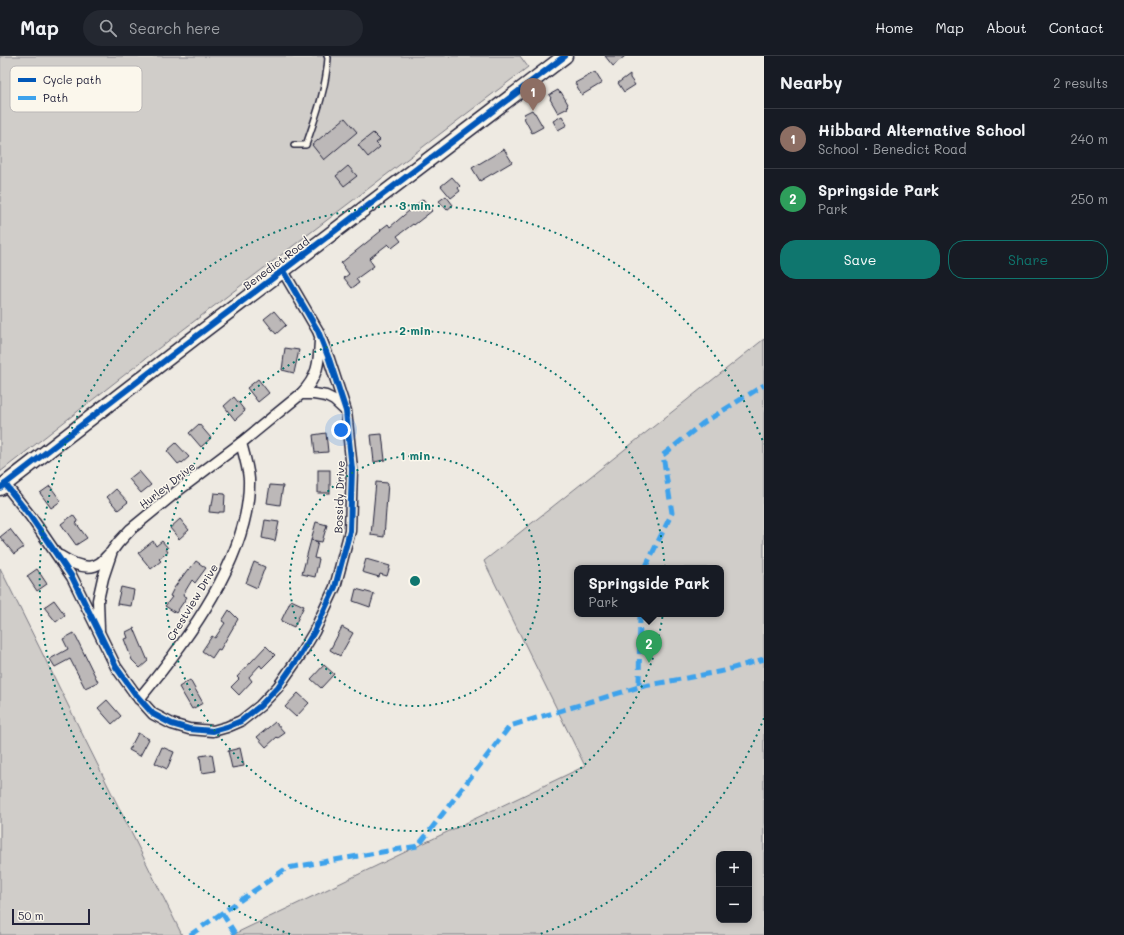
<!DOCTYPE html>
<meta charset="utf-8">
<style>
body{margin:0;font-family:Mali,sans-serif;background:#242831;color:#f1f3f6}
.controls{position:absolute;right:12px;bottom:12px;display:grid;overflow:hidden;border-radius:8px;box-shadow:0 2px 6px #0003}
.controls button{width:36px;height:36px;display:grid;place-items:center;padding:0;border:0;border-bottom:1px solid #363941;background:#171b24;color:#f1f3f6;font:20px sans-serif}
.scale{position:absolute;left:12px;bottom:10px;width:78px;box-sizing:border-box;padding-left:4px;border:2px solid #22223b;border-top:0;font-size:11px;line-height:14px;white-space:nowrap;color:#22223b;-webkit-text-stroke:3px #fbf7ec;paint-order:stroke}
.you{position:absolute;left:341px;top:374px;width:14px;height:14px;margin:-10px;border:3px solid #fff;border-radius:50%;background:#1a73e8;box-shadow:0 0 0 6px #1a73e833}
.badge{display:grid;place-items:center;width:26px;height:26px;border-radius:50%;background:#0f766e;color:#fff;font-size:13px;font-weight:700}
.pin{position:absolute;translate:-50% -33px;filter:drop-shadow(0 1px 2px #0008)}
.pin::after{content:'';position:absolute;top:21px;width:14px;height:12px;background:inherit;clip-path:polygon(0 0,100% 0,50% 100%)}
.popup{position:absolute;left:574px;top:509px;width:150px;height:52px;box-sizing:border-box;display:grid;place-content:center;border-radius:8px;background:#171b24;filter:drop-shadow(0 1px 3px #0005);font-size:13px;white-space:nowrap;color:#9ea1a6}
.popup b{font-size:15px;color:#f1f3f6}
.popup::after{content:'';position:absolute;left:50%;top:100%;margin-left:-8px;border:8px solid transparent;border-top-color:#171b24}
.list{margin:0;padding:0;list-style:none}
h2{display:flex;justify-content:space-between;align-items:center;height:52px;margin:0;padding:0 16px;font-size:17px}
h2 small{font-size:13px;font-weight:400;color:#9ea1a6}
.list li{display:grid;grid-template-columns:26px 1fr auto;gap:12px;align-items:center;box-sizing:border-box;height:60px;padding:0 16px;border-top:1px solid #363941}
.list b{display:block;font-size:15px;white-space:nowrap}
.list p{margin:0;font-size:13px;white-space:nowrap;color:#9ea1a6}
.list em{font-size:13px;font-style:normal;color:#9ea1a6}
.actions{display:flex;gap:8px;padding:12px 16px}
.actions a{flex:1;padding:9px 0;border:1px solid #0f766e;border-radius:16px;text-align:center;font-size:14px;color:#0f766e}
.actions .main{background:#0f766e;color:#fff}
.icon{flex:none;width:22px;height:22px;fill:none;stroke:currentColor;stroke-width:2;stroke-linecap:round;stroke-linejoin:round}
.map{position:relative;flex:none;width:764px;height:879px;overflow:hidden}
header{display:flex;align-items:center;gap:24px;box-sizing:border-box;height:56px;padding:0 20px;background:#171b24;border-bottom:1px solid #363941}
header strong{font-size:19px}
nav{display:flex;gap:22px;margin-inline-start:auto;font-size:14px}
.search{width:280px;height:36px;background:#242831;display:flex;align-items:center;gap:10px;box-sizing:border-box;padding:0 14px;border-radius:22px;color:#9ea1a6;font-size:15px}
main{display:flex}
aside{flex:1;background:#171b24}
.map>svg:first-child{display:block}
.green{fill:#d0cdc9;stroke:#797882;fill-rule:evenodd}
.building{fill:#bcb8b8;stroke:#22223b}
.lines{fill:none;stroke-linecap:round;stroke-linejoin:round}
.lane-casing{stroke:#22223b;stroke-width:8}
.street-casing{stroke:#22223b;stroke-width:13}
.secondary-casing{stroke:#22223b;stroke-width:17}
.lane{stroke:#fbf7ec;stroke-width:5}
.street{stroke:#fbf7ec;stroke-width:10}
.secondary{stroke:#fbf7ec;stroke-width:14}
.quiet{stroke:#3ea2ec;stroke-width:5;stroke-dasharray:10 5;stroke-linecap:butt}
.cycleway-casing{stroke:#fbf7ec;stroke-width:8}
.cycleway{stroke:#0057b8;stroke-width:6}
.ring{fill:none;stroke:#0f766e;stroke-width:2;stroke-dasharray:2 4}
.labels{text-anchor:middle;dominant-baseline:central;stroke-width:3;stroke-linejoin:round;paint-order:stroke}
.street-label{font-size:11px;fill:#22223b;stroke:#fbf7ec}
.key{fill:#fbf7ec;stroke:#bab7b7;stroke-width:1}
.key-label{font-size:11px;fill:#22223b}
.centre{fill:#0f766e;stroke:#fbf7ec;stroke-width:2}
.ring-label{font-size:12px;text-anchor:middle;font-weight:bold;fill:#0f766e;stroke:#fbf7ec;stroke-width:3;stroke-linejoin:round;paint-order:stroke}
</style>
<header>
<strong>Map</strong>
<div class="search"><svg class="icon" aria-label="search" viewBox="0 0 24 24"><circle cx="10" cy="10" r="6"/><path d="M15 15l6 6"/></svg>Search here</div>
<nav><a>Home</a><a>Map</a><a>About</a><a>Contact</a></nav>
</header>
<main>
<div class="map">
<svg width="764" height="879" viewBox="0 0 764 879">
<rect width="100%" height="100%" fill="#eeeae2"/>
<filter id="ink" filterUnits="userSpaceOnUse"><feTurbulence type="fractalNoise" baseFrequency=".025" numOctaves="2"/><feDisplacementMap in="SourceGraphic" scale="8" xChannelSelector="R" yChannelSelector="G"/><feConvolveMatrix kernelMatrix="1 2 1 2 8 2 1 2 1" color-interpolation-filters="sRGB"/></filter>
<g filter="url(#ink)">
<g class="green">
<polygon points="0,0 520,0 528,11 159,292 0,416"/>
<path d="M764,283v596h-532l353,-169 -101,-205zM577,512h144v46h-144zM719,798h30v66h-30z"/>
<polygon points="0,512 182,879 0,879"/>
</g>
<g class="building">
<polygon points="605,0 625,0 613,10"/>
<polygon points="595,16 602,27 582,39 575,27"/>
<polygon points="630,18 630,22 635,29 624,36 618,27"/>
<polygon points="558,34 560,37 561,36 568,48 567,49 568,52 558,57 550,43 551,42 549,39"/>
<polygon points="532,54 534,57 535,57 543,71 532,77 524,62 525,62 524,58"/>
<polygon points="562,60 567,69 558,74 553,65"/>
<polygon points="345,62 357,76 324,104 312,89"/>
<polygon points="373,77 380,84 376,87 380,91 368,101 358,89"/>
<polygon points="504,93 512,106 480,125 472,112"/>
<polygon points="348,110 357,120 344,130 336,120"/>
<polygon points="452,121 460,130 458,132 460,135 451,142 441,130"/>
<polygon points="446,140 453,149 447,154 439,145"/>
<polygon points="423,143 432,155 414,169 413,168 397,180 401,185 392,192 388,188 371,201 369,203 374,210 356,223 359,227 352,232 344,222 349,218 341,207 381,175 380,174 388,168 390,171"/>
<polygon points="274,255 286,269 276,278 264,263"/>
<polygon points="285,292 299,294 294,317 282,314"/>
<polygon points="258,323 269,337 258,346 247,332"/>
<polygon points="234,341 245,355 235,364 224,350"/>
<polygon points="199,368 211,382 201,391 189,377"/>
<polygon points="326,377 328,396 315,397 313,379"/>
<polygon points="382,378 385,404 374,406 371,379"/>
<polygon points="176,387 189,401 182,407 181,406 178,408 167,395"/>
<rect x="318" y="414" width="12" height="23"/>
<polygon points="139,415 151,429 141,437 129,423"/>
<polygon points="376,426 388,427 384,481 371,479"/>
<polygon points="270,429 283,430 280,449 267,447"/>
<polygon points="50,430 61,445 51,452 40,437"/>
<polygon points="116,433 128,446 118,454 107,441"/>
<polygon points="214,437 225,438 224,456 219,456 219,457 209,456 210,449 212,449"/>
<polygon points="73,459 78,466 76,467 87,482 76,489 61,468"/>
<polygon points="180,463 189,474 179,483 170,472"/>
<polygon points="265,464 279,466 275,485 262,482"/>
<polygon points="316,466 327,469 322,486 311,484"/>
<polygon points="10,473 24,491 14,498 0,481"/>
<polygon points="311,484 318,486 314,502 319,503 315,521 302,518"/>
<polygon points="153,485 156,490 162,485 168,492 166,493 168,496 159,503 161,505 151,513 138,497"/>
<polygon points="366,503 390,510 387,520 380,518 379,521 362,516"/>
<polygon points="196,505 206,512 195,527 192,524 183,539 187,541 176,557 165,550 172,541 170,540 174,532 188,513 189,514"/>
<polygon points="254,506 265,511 257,532 246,527"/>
<polygon points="37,513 47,528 37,535 27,520"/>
<polygon points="121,531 134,534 131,550 117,548"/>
<polygon points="356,533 374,538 370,551 353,545"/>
<polygon points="54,544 65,559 56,566 44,551"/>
<polygon points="291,544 304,550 294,571 281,565"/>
<polygon points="229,554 238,563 220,594 218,593 212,602 202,595 212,580 215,582 225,567 222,565"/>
<polygon points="342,571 353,577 340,600 330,594"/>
<polygon points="134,572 148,605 140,612 132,604 124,583 128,582 126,576"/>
<polygon points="74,577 98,626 85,632 70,603 55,611 50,603 68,593 63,583"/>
<polygon points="266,590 275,599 262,612 260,609 249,621 252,625 239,639 231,631 239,623 237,621"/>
<polygon points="324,609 334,618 321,632 311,623"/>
<polygon points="190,624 203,647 192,653 179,631"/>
<polygon points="298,637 309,647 296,661 285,651"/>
<polygon points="107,644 121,660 112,668 98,652"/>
<polygon points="275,666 285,677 278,682 277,681 266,691 257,681"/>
<polygon points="138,677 149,683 140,700 129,694"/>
<polygon points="162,691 174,696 167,713 155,707"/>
<polygon points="240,692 244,710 232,712 228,695"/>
<polygon points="212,698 215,715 202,717 200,700"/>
</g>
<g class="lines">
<defs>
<path id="lane" d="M294,89h12c10,-29 20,-56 22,-87l-1,-2"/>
<g id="street">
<path d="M301,338c17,-17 18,-31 19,-54"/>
<polyline points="5,428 31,461 72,521 116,611 136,639 153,658 172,668 189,673 213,675 227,671 241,665 260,650 278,631 299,601 314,576 335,531 350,475 352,413 346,355 329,303 318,275 283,215"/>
<path d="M60,500c11,7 28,16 40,7 3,-2 6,-6 9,-9"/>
<polyline points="99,574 98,544 103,522 112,495 118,487 131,473 180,433 241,387"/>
<path d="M139,643c47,-57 112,-143 110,-220 -1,-12 -5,-25 -8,-36l60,-49h13l12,2 8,4 11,10"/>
</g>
<polyline id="secondary" points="0,432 194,282 565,0"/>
</defs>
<use href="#lane" class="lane-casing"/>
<use href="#street" class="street-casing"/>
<use href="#secondary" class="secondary-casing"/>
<use href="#lane" class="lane"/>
<use href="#street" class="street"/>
<use href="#secondary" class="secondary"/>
<g class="quiet">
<polyline points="645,512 672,457 663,399 703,367 764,329"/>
<polyline points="640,558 639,631 723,615 764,603"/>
<polyline points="222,857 236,879"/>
<polyline points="190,879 287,812 418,790 510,670 639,631"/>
</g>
<defs>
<g id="cycleway">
<polyline points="5,428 31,461 72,521 116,611 136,639 153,658 172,668 189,673 213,675 227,671 241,665 260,650 278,631 299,601 314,576 335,531 350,475 352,413 346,355 329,303 318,275 283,215"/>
<polyline points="0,432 194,282 565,0"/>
</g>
</defs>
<use href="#cycleway" class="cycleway-casing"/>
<use href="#cycleway" class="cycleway"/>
</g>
</g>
<g class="ring">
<circle cx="415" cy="525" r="125"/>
<circle cx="415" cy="525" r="250"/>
<path d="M764 662A375 375 0 0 1 540 878M290 878A375 375 0 1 1 764 388"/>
</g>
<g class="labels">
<g class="street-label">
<text transform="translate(276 207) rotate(-37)">Benedict Road</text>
<text transform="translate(167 429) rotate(-38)">Hurley Drive</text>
<text transform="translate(339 441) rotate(-88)">Bossidy Drive</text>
<text transform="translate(192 546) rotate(-59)">Crestview Drive</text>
</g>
</g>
<rect x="10" y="10" width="132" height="46" rx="6" class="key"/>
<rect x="18" y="22" width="18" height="4" fill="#0057b8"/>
<rect x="18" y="40" width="18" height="4" fill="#3ea2ec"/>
<g class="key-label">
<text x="43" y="28">Cycle path</text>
<text x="43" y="46">Path</text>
</g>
<circle cx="415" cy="525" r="6" class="centre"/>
<g class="ring-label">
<text x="415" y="154">3 min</text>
<text x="415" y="279">2 min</text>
<text x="415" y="404">1 min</text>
</g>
</svg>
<div class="controls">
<button>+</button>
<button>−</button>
</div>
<div class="scale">50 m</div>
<div class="you"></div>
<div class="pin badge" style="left:533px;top:55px;background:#8d6e63">1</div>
<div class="pin badge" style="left:649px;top:607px;background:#2e9e5b">2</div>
<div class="popup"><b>Springside Park</b>Park</div>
</div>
<aside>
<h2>Nearby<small>2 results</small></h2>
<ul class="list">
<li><span class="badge" style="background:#8d6e63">1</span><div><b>Hibbard Alternative School</b><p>School · Benedict Road</p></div><em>240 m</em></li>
<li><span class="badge" style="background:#2e9e5b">2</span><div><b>Springside Park</b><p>Park</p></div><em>250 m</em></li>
</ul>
<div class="actions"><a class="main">Save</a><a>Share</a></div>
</aside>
</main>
